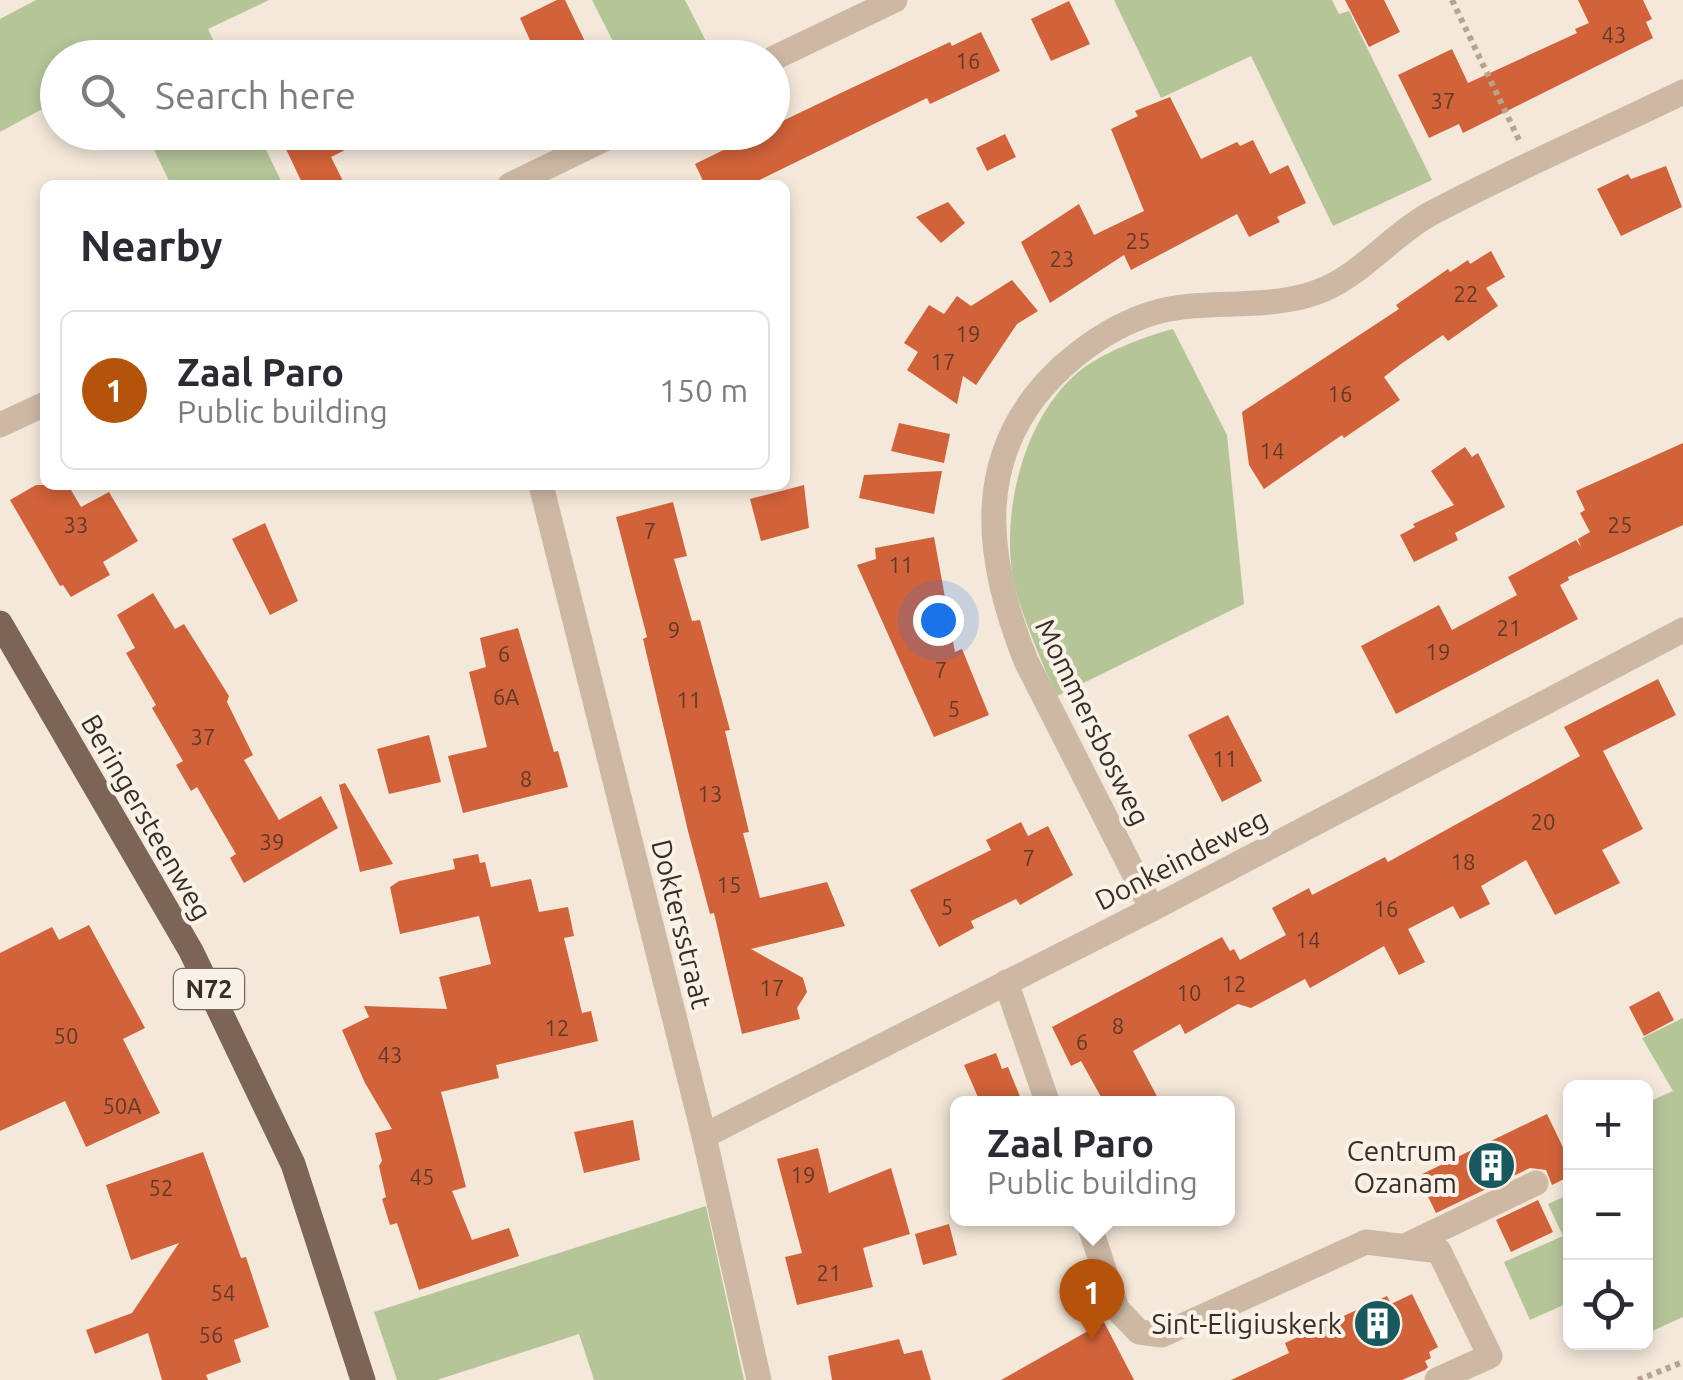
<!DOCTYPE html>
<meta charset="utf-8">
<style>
body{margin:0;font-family:Ubuntu,sans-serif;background:#f7f7f7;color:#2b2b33}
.controls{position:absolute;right:30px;bottom:30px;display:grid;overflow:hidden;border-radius:15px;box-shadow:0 5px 15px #0003}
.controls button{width:90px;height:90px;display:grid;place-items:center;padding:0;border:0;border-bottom:2px solid #e1e1e2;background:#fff;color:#2b2b33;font:50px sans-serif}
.you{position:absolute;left:938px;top:620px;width:35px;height:35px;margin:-25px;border:8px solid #fff;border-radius:50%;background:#1a73e8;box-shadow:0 0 0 15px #1a73e833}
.badge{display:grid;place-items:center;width:65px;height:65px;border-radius:50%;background:#b45309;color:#fff;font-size:32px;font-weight:700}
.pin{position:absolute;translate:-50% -82px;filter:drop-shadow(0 2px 5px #0008)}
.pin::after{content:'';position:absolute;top:52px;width:35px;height:30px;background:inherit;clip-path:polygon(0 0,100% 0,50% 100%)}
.popup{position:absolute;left:950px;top:1096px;width:285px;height:130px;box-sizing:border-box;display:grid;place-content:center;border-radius:15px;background:#fff;filter:drop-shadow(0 2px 8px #0005);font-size:32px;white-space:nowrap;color:#7c7c81}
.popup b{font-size:38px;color:#2b2b33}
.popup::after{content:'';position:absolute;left:50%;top:100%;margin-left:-20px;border:20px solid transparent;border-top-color:#fff}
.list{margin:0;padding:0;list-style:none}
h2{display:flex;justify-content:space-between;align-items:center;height:130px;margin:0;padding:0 40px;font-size:42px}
h2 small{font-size:32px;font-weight:400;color:#7c7c81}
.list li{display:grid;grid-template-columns:65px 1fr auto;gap:30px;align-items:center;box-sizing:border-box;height:160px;margin:0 20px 20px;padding:0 20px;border:2px solid #e1e1e2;border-radius:15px}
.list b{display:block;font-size:38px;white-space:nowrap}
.list p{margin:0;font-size:32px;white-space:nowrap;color:#7c7c81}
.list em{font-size:32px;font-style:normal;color:#7c7c81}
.icon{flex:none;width:55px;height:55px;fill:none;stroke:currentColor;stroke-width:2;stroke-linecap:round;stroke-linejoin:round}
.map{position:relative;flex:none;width:1683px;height:1380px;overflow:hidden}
.search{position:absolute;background:#fff;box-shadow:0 5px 15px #0003;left:40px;top:40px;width:750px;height:110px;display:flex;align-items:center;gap:25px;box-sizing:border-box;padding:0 35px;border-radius:55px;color:#7c7c81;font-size:38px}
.panel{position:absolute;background:#fff;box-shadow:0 5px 15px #0003;left:40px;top:180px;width:750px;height:310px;border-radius:15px}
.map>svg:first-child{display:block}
.green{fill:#b5c598}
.building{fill:#d2623a}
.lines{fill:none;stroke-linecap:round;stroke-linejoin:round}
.path{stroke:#b9a28e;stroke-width:6;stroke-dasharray:5 5;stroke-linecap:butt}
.minor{stroke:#cdb8a4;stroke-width:25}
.major{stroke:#7c6456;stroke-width:25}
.labels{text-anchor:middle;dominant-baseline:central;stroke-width:8;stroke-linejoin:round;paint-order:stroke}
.number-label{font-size:22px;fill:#5e3a2c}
.shield{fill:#fbf2e7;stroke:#726861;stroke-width:2.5}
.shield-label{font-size:25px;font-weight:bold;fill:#382d27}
.street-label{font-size:28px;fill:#382d27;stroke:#fbf2e7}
.poi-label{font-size:28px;fill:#382d27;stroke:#fbf2e7;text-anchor:end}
</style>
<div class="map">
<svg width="1683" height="1380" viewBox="0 0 1683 1380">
<rect width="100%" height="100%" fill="#f4e8da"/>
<g class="green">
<polygon points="36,0 269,0 208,29 221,57 58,58 57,101 0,132 0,19"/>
<polygon points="592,0 685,0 714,57 621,57"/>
<polygon points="1114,0 1332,0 1339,14 1349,11 1432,180 1333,226 1251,56 1161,98"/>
<polygon points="146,133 258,133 283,185 171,185"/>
<path d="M1173,329l54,106 17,169 -187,92c-14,-30 -40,-91 -45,-123 -9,-67 12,-153 64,-199 24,-21 67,-37 97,-45z"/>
<polygon points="1683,1018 1683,1317 1650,1332 1646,1323 1646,1103 1673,1091 1642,1038"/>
<polygon points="1570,1194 1570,1302 1530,1320 1504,1262 1563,1236 1548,1204"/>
<polygon points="706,1206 744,1380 594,1380 579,1334 437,1380 397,1380 374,1312"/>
</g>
<g class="building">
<polygon points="557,0 565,0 593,58 538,58 520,18"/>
<polygon points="1345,0 1384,0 1400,32 1369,47"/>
<polygon points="1578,0 1643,0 1652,19 1646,22 1653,38 1463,133 1459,124 1429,138 1398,75 1452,49 1468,83 1577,33 1575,29 1589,23"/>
<polygon points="1069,1 1090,44 1051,61 1031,19"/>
<polygon points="981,32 1000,71 930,104 927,98 749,185 705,185 695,164 760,132 772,132 772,126 845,91 950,42 952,46"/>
<polygon points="1170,97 1201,159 1237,142 1240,146 1253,140 1270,174 1288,165 1306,203 1277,217 1280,222 1249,237 1237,214 1131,270 1124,255 1050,303 1021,242 1079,204 1094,235 1144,211 1111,129 1138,116 1135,111"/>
<polygon points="278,132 381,132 331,157 345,185 303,185"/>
<polygon points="1005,134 1016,157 987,171 976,148"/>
<polygon points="1666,166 1682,207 1621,236 1597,189 1628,174 1631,179"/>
<polygon points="948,202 965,223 941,243 916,217"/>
<polygon points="1491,251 1505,277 1486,288 1498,306 1448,341 1443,335 1401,364 1384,377 1400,400 1344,438 1342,435 1264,489 1249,465 1242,412 1399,309 1396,305 1448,269 1450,272 1468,260 1470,264"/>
<polygon points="1012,280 1038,311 1017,324 976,385 963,376 957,404 907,370 918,352 904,343 929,305 944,314 957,296 971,306"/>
<polygon points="899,423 950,434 944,463 891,451"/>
<polygon points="1683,443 1683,525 1568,577 1569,580 1560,585 1578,619 1396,714 1361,646 1439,605 1452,630 1517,595 1508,577 1576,540 1581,547 1578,539 1590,532 1580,513 1585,510 1576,491"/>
<polygon points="1465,447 1472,457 1478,453 1505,507 1455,533 1458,540 1414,562 1400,535 1415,527 1413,524 1454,505 1431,471"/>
<polygon points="942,471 934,514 859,498 864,475"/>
<polygon points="36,485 68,485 81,507 109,492 138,541 103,562 110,575 71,597 63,585 60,586 10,500"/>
<polygon points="804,485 809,528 761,541 750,499"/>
<polygon points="673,502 687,556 674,559 692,621 700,620 730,730 725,731 749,832 743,833 760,898 827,882 845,926 751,949 803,978 807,992 797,1008 800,1019 742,1034 714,913 710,914 688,831 643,639 647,637 616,517"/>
<polygon points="265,523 298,601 270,615 232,539"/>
<polygon points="934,537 955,652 962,649 989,715 934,737 857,565 876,559 875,548"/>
<polygon points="153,593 175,629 184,624 229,696 227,702 253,755 244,760 279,820 321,796 338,828 244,883 230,858 236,854 197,787 191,791 176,765 183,761 152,708 156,705 126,653 135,648 117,615"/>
<polygon points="518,628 554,752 558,751 568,787 463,813 448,756 487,747 469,672 486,667 480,638"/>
<polygon points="1658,679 1676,715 1603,751 1643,829 1602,850 1620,883 1555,915 1526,860 1481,886 1490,904 1460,919 1453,906 1408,929 1425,962 1399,975 1384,946 1310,988 1305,979 1251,1008 1238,1004 1185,1034 1180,1024 1133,1051 1161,1104 1105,1104 1081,1061 1071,1066 1052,1027 1222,937 1230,951 1234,949 1240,960 1286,935 1272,908 1309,888 1312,895 1385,857 1388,862 1580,756 1564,727"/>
<polygon points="1228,715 1262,781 1222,802 1188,735"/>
<polygon points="429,735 441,782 389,794 377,749"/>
<polygon points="345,783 393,864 360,872 339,785"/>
<polygon points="1021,822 1028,836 1048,826 1073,875 1020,905 1016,899 971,921 974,928 939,947 910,890 991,850 986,840"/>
<polygon points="478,854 480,863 485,862 491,887 531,879 539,912 568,907 574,936 564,938 582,1013 591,1011 598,1041 496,1065 499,1078 441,1092 466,1187 452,1191 472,1240 509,1228 519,1256 419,1290 397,1223 390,1225 382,1199 386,1197 379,1166 382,1161 375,1133 392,1129 365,1083 342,1030 369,1017 364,1006 447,1009 439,977 491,964 479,916 400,934 390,887 399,881 455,869 453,859"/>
<polygon points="89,925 145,1028 123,1039 160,1113 86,1147 65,1101 0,1131 0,953 52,927 59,940"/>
<polygon points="1659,991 1674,1020 1644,1036 1629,1007"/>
<polygon points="996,1053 1002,1069 1008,1067 1023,1104 981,1104 964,1065"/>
<polygon points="1547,1114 1570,1162 1570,1176 1552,1185 1546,1170 1530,1168 1436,1213 1418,1176"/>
<polygon points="633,1120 640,1160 584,1173 574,1132"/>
<polygon points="818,1148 829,1193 891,1168 910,1234 863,1248 873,1287 797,1305 785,1257 802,1253 777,1159"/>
<polygon points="203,1152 241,1258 246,1257 269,1327 234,1340 241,1362 206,1375 208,1380 162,1380 148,1333 95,1354 86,1330 132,1313 179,1243 131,1260 106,1185"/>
<polygon points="1538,1200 1553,1232 1511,1252 1496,1220"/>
<polygon points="949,1224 957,1255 923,1265 915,1234"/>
<polygon points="1412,1294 1438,1347 1429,1352 1431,1358 1425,1361 1428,1367 1425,1370 1402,1380 1231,1380 1289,1353 1285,1343 1387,1296 1391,1304"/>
<polygon points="1104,1322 1134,1380 1001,1380"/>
<polygon points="899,1339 904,1354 922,1350 931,1380 832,1380 828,1356"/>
</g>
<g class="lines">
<g class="path">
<polyline points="1452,0 1520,142"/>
<polyline points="1638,1380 1683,1362"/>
</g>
<g class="minor">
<polyline points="772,59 895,0"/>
<polyline points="510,185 619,132"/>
<polyline points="0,425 45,404"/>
<polyline points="541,485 704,1136 759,1380"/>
<path d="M1152,909l-126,-248c-42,-105 -55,-210 36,-294 29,-26 60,-46 98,-56 54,-13 112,1 165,-22 40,-18 67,-54 105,-75 82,-44 169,-81 253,-122"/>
<polyline points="1006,982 1048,1104"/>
<polyline points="704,1136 1152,909 1683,630"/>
<polyline points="1087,1218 1117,1309 1139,1332 1162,1335 1366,1242 1439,1251 1490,1356 1437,1380"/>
<polyline points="1405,1246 1536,1183"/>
</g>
<polyline class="major" points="0,623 191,951 293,1164 363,1380"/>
</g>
<defs>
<symbol id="building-disc" viewBox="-11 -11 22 22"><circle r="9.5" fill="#18585e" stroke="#fbf2e7"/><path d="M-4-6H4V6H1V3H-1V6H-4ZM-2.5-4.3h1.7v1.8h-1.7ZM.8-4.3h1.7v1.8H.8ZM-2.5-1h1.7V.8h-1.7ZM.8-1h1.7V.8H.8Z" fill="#fff"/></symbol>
</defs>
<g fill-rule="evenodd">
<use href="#building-disc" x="1464" y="1138" width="55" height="55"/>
<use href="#building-disc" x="1350" y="1296" width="55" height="55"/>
</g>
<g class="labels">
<g class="number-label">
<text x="1614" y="34">43</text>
<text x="968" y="60">16</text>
<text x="1443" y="100">37</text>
<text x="1138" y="240">25</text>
<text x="1062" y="258">23</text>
<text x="1466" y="293">22</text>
<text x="968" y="333">19</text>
<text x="943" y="361">17</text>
<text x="1340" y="393">16</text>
<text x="1272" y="450">14</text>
<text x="76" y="524">33</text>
<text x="1620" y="524">25</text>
<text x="650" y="530">7</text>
<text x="901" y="564">11</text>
<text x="1509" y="627">21</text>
<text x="674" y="629">9</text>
<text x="1438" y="651">19</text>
<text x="504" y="653">6</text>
<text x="941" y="669">7</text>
<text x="506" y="696">6A</text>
<text x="689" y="699">11</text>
<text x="954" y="708">5</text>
<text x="203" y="736">37</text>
<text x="1225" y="758">11</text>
<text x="526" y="778">8</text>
<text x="710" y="793">13</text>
<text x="1543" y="821">20</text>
<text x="272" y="841">39</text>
<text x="1029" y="857">7</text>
<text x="1463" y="861">18</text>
<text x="729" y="884">15</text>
<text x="947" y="906">5</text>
<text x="1386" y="908">16</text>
<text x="1308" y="939">14</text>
<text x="1234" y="983">12</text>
<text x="772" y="987">17</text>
<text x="1189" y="992">10</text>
<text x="1118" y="1025">8</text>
<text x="557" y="1027">12</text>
<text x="66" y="1035">50</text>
<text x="1082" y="1041">6</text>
<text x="390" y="1054">43</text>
<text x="122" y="1105">50A</text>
<text x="803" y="1174">19</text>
<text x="422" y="1176">45</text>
<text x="161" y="1187">52</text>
<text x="829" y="1272">21</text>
<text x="223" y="1292">54</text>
<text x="211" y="1334">56</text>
</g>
<rect class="shield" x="174" y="969" width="70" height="40" rx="8"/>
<g class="shield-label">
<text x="209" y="989">N72</text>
</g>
<g class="street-label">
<text transform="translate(1093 722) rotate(64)">Mommersbosweg</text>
<text transform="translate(147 817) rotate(60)">Beringersteenweg</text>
<text transform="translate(1181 859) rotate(-27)">Donkeindeweg</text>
<text transform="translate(682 924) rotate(76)">Doktersstraat</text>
</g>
<g class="poi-label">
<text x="1457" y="1150">Centrum<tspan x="1457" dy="32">Ozanam</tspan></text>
<text x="1342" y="1323">Sint-Eligiuskerk</text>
</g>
</g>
</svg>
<div class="controls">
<button>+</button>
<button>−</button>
<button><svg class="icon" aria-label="locate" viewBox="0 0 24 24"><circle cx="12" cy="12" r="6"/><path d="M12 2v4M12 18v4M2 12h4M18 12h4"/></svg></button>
</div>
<div class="you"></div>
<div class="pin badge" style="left:1092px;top:1341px">1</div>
<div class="popup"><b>Zaal Paro</b>Public building</div>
<div class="search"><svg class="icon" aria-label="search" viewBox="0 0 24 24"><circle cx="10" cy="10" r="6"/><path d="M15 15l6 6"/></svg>Search here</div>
<section class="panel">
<h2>Nearby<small></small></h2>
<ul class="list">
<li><span class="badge">1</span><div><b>Zaal Paro</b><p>Public building</p></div><em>150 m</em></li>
</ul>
</section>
</div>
